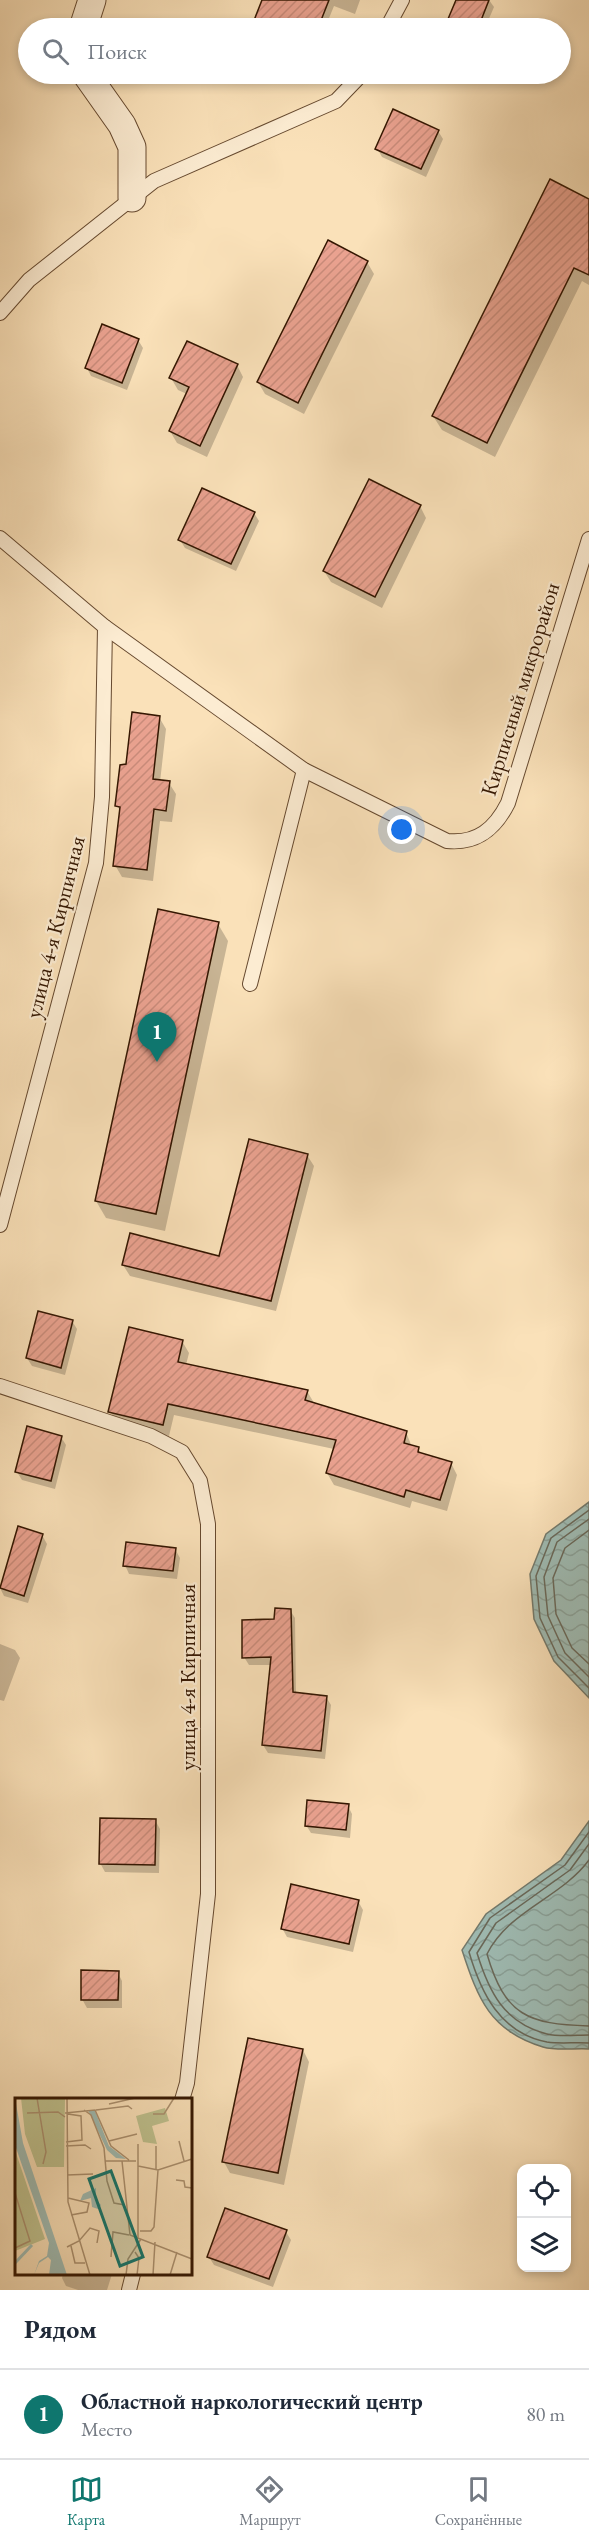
<!DOCTYPE html>
<html lang="ru">
<meta charset="utf-8">
<style>
body{margin:0;font-family:"EB Garamond",serif;background:#f6f6f7;color:#1f2937}
.controls{position:absolute;right:18px;bottom:18px;display:grid;overflow:hidden;border-radius:12px;box-shadow:0 3px 9px #0003}
.controls button{width:54px;height:54px;display:grid;place-items:center;padding:0;border:0;border-bottom:2px solid #e0e1e3;background:#fff;color:#1f2937;font:30px sans-serif}
.you{position:absolute;left:402px;top:830px;width:21px;height:21px;margin:-15px;border:4px solid #fff;border-radius:50%;background:#1a73e8;box-shadow:0 0 0 9px #1a73e833}
.badge{display:grid;place-items:center;width:39px;height:39px;border-radius:50%;background:#0f766e;color:#fff;font-size:20px;font-weight:700}
.pin{position:absolute;translate:-50% -50px;filter:drop-shadow(0 2px 3px #0008)}
.pin::after{content:'';position:absolute;top:32px;width:21px;height:18px;background:inherit;clip-path:polygon(0 0,100% 0,50% 100%)}
.list{margin:0;padding:0;list-style:none}
h2{display:flex;justify-content:space-between;align-items:center;height:78px;margin:0;padding:0 24px;font-size:26px}
h2 small{font-size:20px;font-weight:400;color:#747a83}
.list li{display:grid;grid-template-columns:39px 1fr auto;gap:18px;align-items:center;box-sizing:border-box;height:90px;padding:0 24px;border-top:2px solid #e0e1e3}
.list b{display:block;font-size:22px;white-space:nowrap}
.list p{margin:0;font-size:20px;white-space:nowrap;color:#747a83}
.list em{font-size:20px;font-style:normal;color:#747a83}
.icon{flex:none;width:33px;height:33px;fill:none;stroke:currentColor;stroke-width:2;stroke-linecap:round;stroke-linejoin:round}
.map{position:relative;flex:none;width:589px;height:2290px;overflow:hidden}
.search{position:absolute;background:#fff;box-shadow:0 3px 9px #0003;left:18px;right:18px;top:18px;height:66px;display:flex;align-items:center;gap:15px;box-sizing:border-box;padding:0 21px;border-radius:33px;color:#747a83;font-size:22px}
.sheet{height:168px;background:#fff}
nav{display:flex;justify-content:space-around;align-items:center;box-sizing:border-box;height:84px;border-top:2px solid #e0e1e3;background:#fff;font-size:16px;color:#747a83}
nav a{display:grid;justify-items:center;gap:3px}
nav .on{color:#0f766e}
.map>svg:first-child{display:block}
.water{fill:url(#water-waves);stroke:#747a6c;stroke-width:1.5}
.shadow{fill:#0003}
.lines{fill:none;stroke-linecap:round;stroke-linejoin:round}
.shore{stroke:#6a695a;stroke-width:1.5}
.building{fill:url(#building-hatch);stroke:#341601;stroke-width:1.5}
.lane-casing{stroke:#66492f;stroke-width:16}
.street-casing{stroke:#66492f;stroke-width:29}
.lane{stroke:#fcecd2;stroke-width:14}
.street{stroke:#fcecd2;stroke-width:27}
.labels{text-anchor:middle;dominant-baseline:central;stroke-width:4.5;stroke-linejoin:round;paint-order:stroke}
.street-label{font-size:22px;fill:#341601;stroke:#fcecd2}
.inset-river{fill:none;stroke:#9fbcb4;stroke-width:3}
.inset-road{fill:none;stroke:#ab906f;stroke-width:1.5}
.view{fill:#0f766e;fill-opacity:0.15;stroke:#0f766e;stroke-width:3}
.inset-edge{fill:none;stroke:#341601;stroke-width:3}
</style>
<div class="map">
<svg width="589" height="2290" viewBox="0 0 589 2290">
<defs>
<pattern id="water-waves" width="16" height="10" patternUnits="userSpaceOnUse" patternTransform="scale(1.5)"><rect width="16" height="10" fill="#9fbcb4"/><path d="M0 5q4-4 8 0t8 0" fill="none" stroke="#8aa199"/></pattern>
<pattern id="building-hatch" width="6" height="6" patternUnits="userSpaceOnUse" patternTransform="scale(1.5)"><rect width="6" height="6" fill="#eaa290"/><path d="M-1 1l2-2M0 6l6-6M5 7l2-2" fill="none" stroke="#c98b7a"/></pattern>
</defs>
<rect width="100%" height="100%" fill="#fae1b9"/>
<filter id="stains"><feTurbulence type="fractalNoise" baseFrequency=".00333" numOctaves="4"/><feColorMatrix values="0 0 0 0 .2 0 0 0 0 .09 0 0 0 0 .02 0 0 0 .5 -.17"/></filter>
<radialGradient id="worn" r=".72"><stop offset=".6" stop-color="#630" stop-opacity="0"/><stop offset="1" stop-color="#630" stop-opacity=".3"/></radialGradient>
<g class="water">
<polygon points="589,1502 589,1698 554,1661 534,1619 530,1574 546,1534"/>
<path d="M589,1821v228c-14,-1 -33,2 -46,-2 -53,-16 -65,-48 -81,-97l24,-36 75,-54z"/>
</g>
<g class="shadow">
<polygon points="264,0 360,0 355,14 334,6 325,28 257,28 254,24"/>
<polygon points="457,0 489,0 494,7 485,28 455,27 450,18"/>
<polygon points="438,131 443,139 426,177 382,157 377,148"/>
<polygon points="589,200 589,285 582,281 495,457 442,430 433,416"/>
<polygon points="367,262 374,274 304,414 265,394 258,382"/>
<polygon points="138,340 143,348 127,390 91,376 87,368"/>
<polygon points="237,365 243,377 207,457 177,443 170,431 187,394 178,390 171,378"/>
<polygon points="420,506 426,518 382,608 331,582 324,571"/>
<polygon points="254,513 259,521 236,571 185,548 180,540"/>
<polygon points="159,717 166,729 160,782 169,783 176,794 172,822 160,821 153,881 122,877 115,865 121,813 117,805 128,765"/>
<polygon points="218,924 228,941 165,1231 106,1218 96,1201"/>
<polygon points="307,1155 314,1166 276,1311 130,1276 123,1265 220,1258"/>
<polygon points="72,1321 77,1329 65,1375 32,1366 27,1358"/>
<polygon points="182,1341 189,1353 186,1365 307,1391 314,1403 406,1432 412,1447 418,1449 421,1454 451,1463 457,1475 447,1511 412,1501 410,1508 334,1485 327,1473 334,1449 174,1415 169,1436 117,1423 110,1411"/>
<polygon points="61,1437 66,1445 55,1489 22,1480 17,1472"/>
<polygon points="19,1528 42,1535 47,1544 28,1603 4,1596 0,1588"/>
<polygon points="175,1549 180,1558 177,1579 129,1574 125,1565"/>
<polygon points="290,1610 295,1618 296,1694 326,1697 331,1705 325,1759 268,1753 263,1745 271,1665 249,1665 244,1657 276,1621"/>
<polygon points="0,1644 15,1650 20,1658 4,1701 0,1700"/>
<polygon points="348,1806 352,1814 350,1838 311,1833 306,1825"/>
<polygon points="155,1820 160,1829 159,1873 105,1872 100,1863"/>
<polygon points="358,1901 363,1910 353,1952 287,1937 282,1928"/>
<polygon points="118,1973 122,1981 122,2008 87,2008 82,1999"/>
<polygon points="303,2050 309,2062 284,2185 230,2173 224,2162"/>
<polygon points="286,2232 291,2240 273,2287 214,2265 209,2257"/>
<polygon points="63,2274 112,2274 107,2290 78,2290 66,2286 62,2278"/>
</g>
<g class="lines">
<g class="shore">
<polyline points="589,1510 551,1538 536,1576 540,1618 558,1657 589,1688"/>
<polyline points="589,1519 557,1542 544,1577 548,1616 565,1653 589,1677"/>
<polyline points="589,1530 565,1548 553,1578 556,1614 572,1648 589,1664"/>
<path d="M589,1832l-24,33 -75,53 -21,34c12,41 31,81 78,90 13,2 28,0 42,1"/>
<path d="M589,1844l-19,26 -74,53 -19,30c12,39 27,70 70,81 12,3 29,1 42,1"/>
<path d="M589,1860c-28,38 -80,50 -102,94 18,62 41,70 102,72"/>
</g>
</g>
<g class="building">
<polygon points="262,0 329,0 318,28 251,28"/>
<polygon points="456,0 489,0 478,28 448,19"/>
<polygon points="393,109 439,130 421,169 375,149"/>
<polygon points="550,179 589,199 589,275 574,268 487,443 432,416"/>
<polygon points="328,240 368,261 298,403 257,382"/>
<polygon points="102,324 139,339 122,383 85,368"/>
<polygon points="187,341 238,364 200,446 169,431 189,387 169,378"/>
<polygon points="369,479 421,505 375,597 323,571"/>
<polygon points="202,488 255,512 231,564 178,540"/>
<polygon points="132,712 160,716 153,779 170,781 166,811 154,809 147,870 113,866 120,807 115,806 120,765 126,764"/>
<polygon points="158,909 219,922 156,1214 95,1201"/>
<polygon points="249,1139 308,1154 271,1301 122,1265 130,1233 219,1256"/>
<polygon points="38,1311 73,1320 61,1368 26,1358"/>
<polygon points="129,1327 183,1340 178,1362 308,1390 305,1400 407,1431 404,1443 419,1447 418,1452 452,1462 440,1500 406,1490 404,1497 326,1473 336,1440 168,1404 163,1425 108,1412"/>
<polygon points="27,1426 62,1436 51,1481 15,1472"/>
<polygon points="18,1526 43,1534 24,1596 0,1588"/>
<polygon points="126,1542 176,1548 173,1571 123,1566"/>
<polygon points="275,1608 291,1609 293,1692 327,1696 321,1751 262,1745 271,1657 242,1658 242,1620 274,1619"/>
<polygon points="307,1800 349,1804 346,1830 305,1826"/>
<polygon points="100,1818 156,1819 155,1865 99,1864"/>
<polygon points="291,1884 359,1900 349,1944 281,1929"/>
<polygon points="81,1970 119,1971 118,2000 81,2000"/>
<polygon points="248,2038 303,2049 278,2173 222,2162"/>
<polygon points="225,2208 287,2230 269,2279 207,2257"/>
</g>
<g class="lines">
<defs>
<g id="lane">
<polyline points="387,28 402,0"/>
<polyline points="0,313 29,280 154,181 336,101 362,74"/>
<polyline points="0,538 105,627 102,797 96,863 0,1225"/>
<path d="M105,627l199,143 143,71c30,3 48,-12 61,-38l81,-264"/>
<polyline points="250,984 304,770"/>
<polyline points="0,1386 151,1436 182,1452 200,1481 208,1524 208,1894 187,2083 182,2100"/>
<polyline points="129,2290 133,2274"/>
</g>
<g id="street">
<polyline points="83,28 92,0"/>
<polyline points="86,74 122,125 132,147 132,198"/>
</g>
</defs>
<use href="#lane" class="lane-casing"/>
<use href="#street" class="street-casing"/>
<use href="#lane" class="lane"/>
<use href="#street" class="street"/>
</g>
<g class="labels">
<g class="street-label">
<text transform="translate(520 689) rotate(-73)">Кирписный микрорайон</text>
<text transform="translate(55 927) rotate(-76)">улица 4-я Кирпичная</text>
<text transform="translate(187 1677) rotate(-90)">улица 4-я Кирпичная</text>
</g>
</g>
<g transform="translate(15 2098)">
<rect width="177" height="177" fill="#fae1b9"/>
<path d="M6,0h44l-1,69h-27l-12,-33zM0,52l30,89 -30,12z" fill="#bfc28f"/>
<path d="M150,10l4,13 -17,5 5,18 -14,-2 -7,-26z" fill="#bfc28f"/>
<path d="M0,0l8,45 44,132h-18l2,-15 -3,-3 -9,6 -5,12 5,-14 8,-5 2,-13 -34,-98zM73,12l7,1 14,35 17,13 -10,-1 -9,-8zM81,90v12l5,5 -3,4 -6,-2 -1,-9 -11,3 3,-7z" fill="#9fbcb4"/>
<path class="inset-river" d="M0,165l17,-18"/>
<path class="inset-road" d="M22,0l9,54 -3,12M52,0l1,104 22,73M94,6l26,-6M69,12l7,5 13,33 3,33 7,22 11,2M81,12l32,-4 4,3M12,15l31,-1 7,5M50,15l30,-3 16,36 18,14M138,16h11l10,-16M94,43l28,-7M164,43l5,20M51,44l16,-2 -1,-24 -13,-2M123,46v94M51,48l19,-1 6,4M90,63h31M107,63l8,74 62,24M123,68l20,4 34,-11M141,72v-24M52,77l26,-1M161,82l8,1 1,6 7,1M0,95l15,48 -15,7M53,100l21,5 -2,9 -16,3M125,133h11l3,-4 4,-57M56,148l4,17h10M52,149l12,-6 11,-13 9,3 -2,12M120,154l4,6 -2,17M96,159l2,-25 16,3M111,177l2,-16 13,-20M138,177l2,-33M155,177l7,-23"/>
<path class="view" d="M96,73l32,86 -23,9 -31,-87z"/>
<rect width="177" height="177" class="inset-edge"/>
</g>
<rect width="100%" height="100%" filter="url(#stains)"/>
<rect width="100%" height="100%" fill="url(#worn)"/>
</svg>
<div class="controls">
<button><svg class="icon" aria-label="locate" viewBox="0 0 24 24"><circle cx="12" cy="12" r="6"/><path d="M12 2v4M12 18v4M2 12h4M18 12h4"/></svg></button>
<button><svg class="icon" aria-label="layers" viewBox="0 0 24 24"><path d="M12 4l9 5-9 5-9-5zM3 14l9 5 9-5"/></svg></button>
</div>
<div class="you"></div>
<div class="pin badge" style="left:157px;top:1062px">1</div>
<div class="search"><svg class="icon" aria-label="search" viewBox="0 0 24 24"><circle cx="10" cy="10" r="6"/><path d="M15 15l6 6"/></svg>Поиск</div>
</div>
<section class="sheet">
<h2>Рядом<small></small></h2>
<ul class="list">
<li><span class="badge">1</span><div><b>Областной наркологический центр</b><p>Место</p></div><em>80 m</em></li>
</ul>
</section>
<nav>
<a class="on"><svg class="icon" aria-label="map" viewBox="0 0 24 24"><path d="M3 6l6-2 6 2 6-2v14l-6 2-6-2-6 2zM9 4v14M15 6v14"/></svg>Карта</a>
<a><svg class="icon" aria-label="directions" viewBox="0 0 24 24"><path d="M12 3l9 9-9 9-9-9zM9 14v-3h6M13 9l2 2-2 2"/></svg>Маршрут</a>
<a><svg class="icon" aria-label="saved" viewBox="0 0 24 24"><path d="M7 4h10v16l-5-4-5 4z"/></svg>Сохранённые</a>
</nav>
